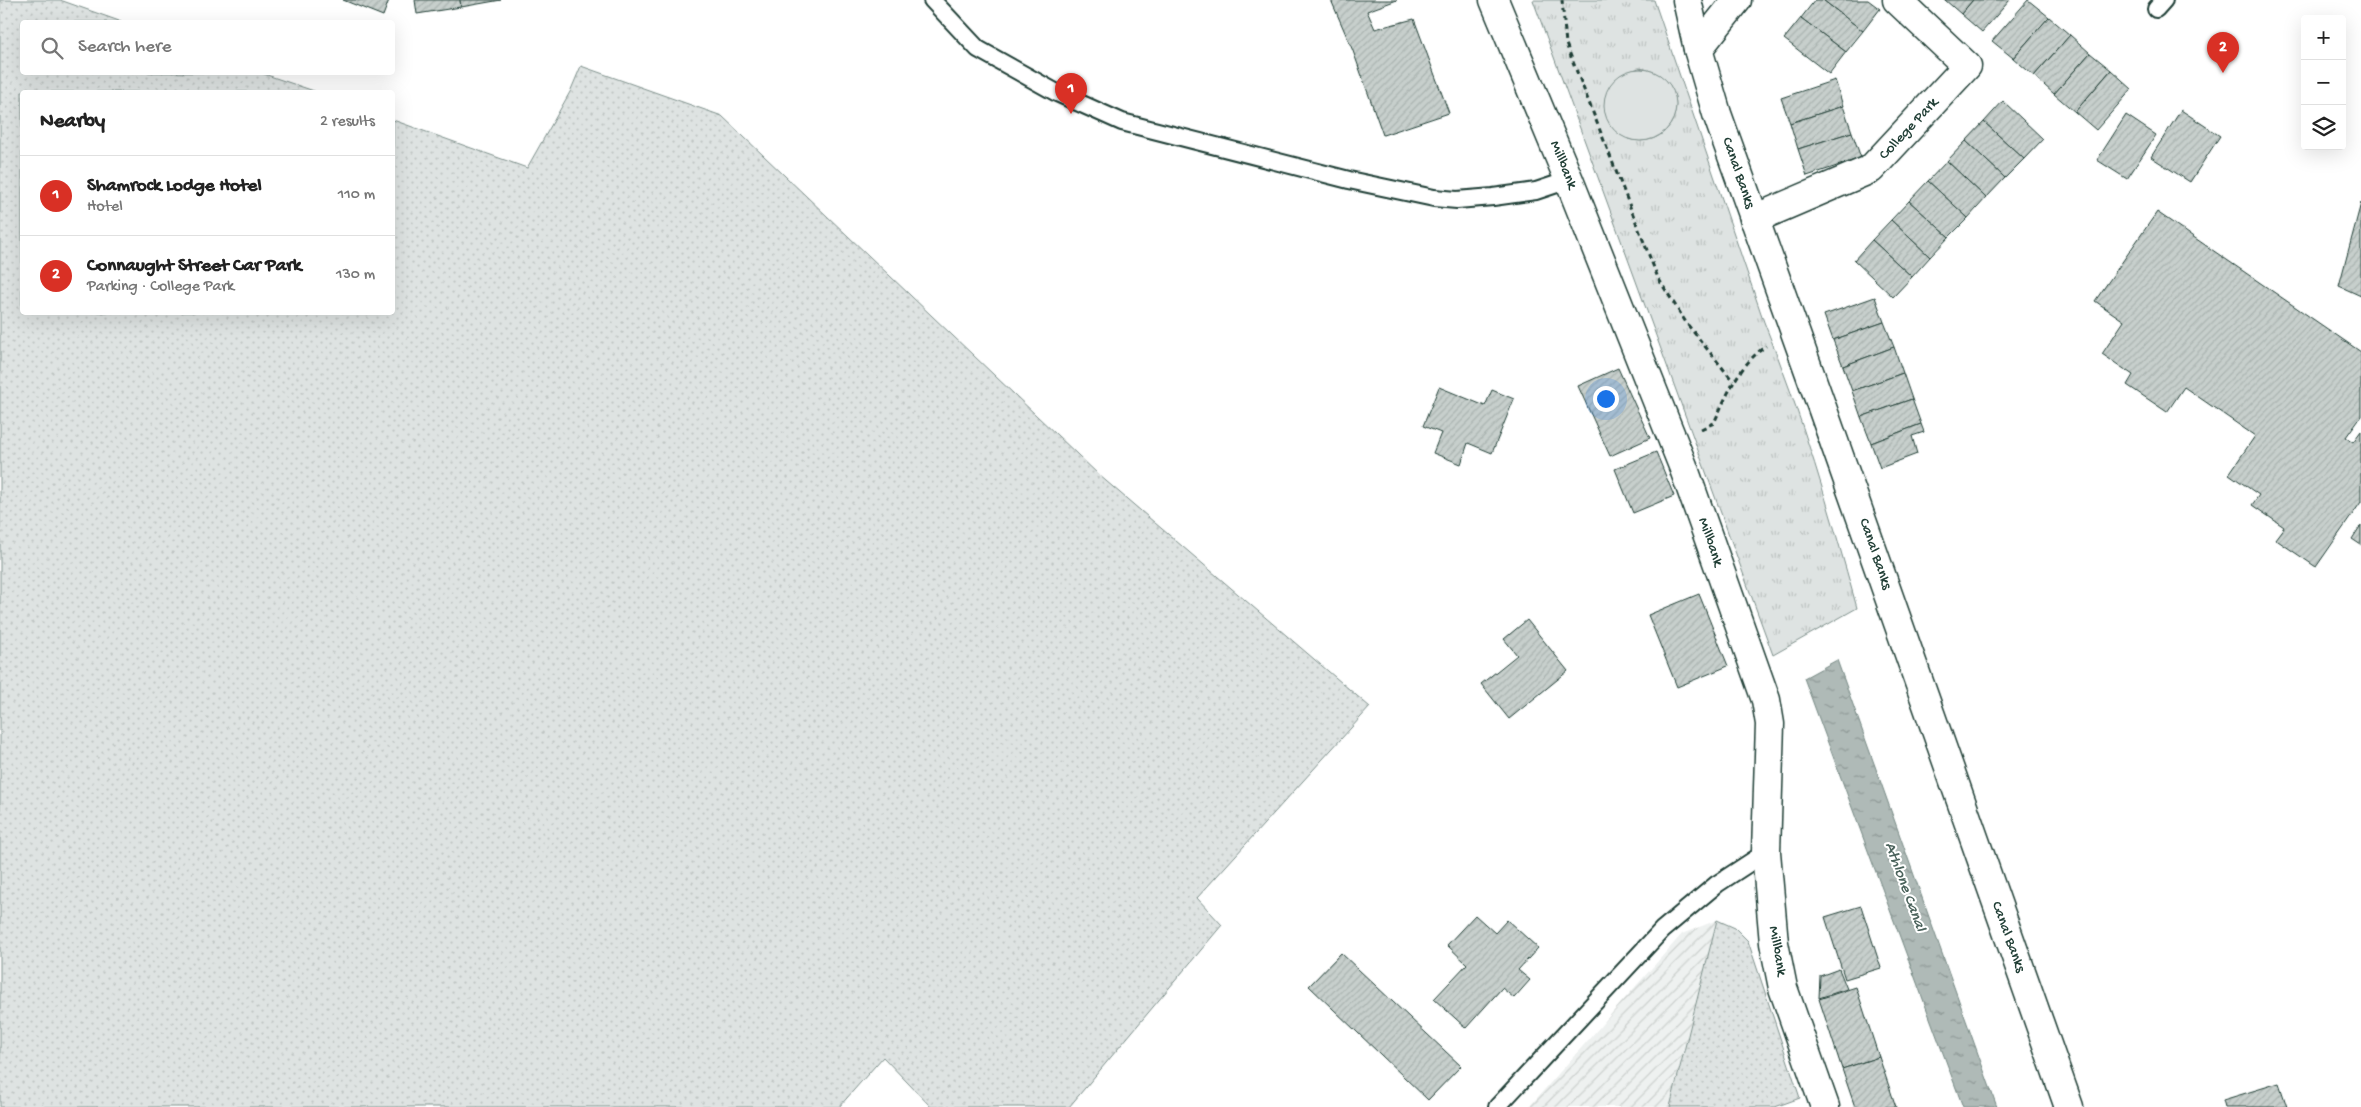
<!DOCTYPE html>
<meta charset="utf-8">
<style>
body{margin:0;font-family:"Gochi Hand",sans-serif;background:#f2f2f2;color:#222}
.controls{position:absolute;right:15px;top:15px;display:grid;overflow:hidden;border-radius:5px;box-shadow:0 5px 20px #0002}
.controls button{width:45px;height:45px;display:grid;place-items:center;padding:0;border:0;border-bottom:1px solid #e0e0e0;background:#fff;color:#222;font:25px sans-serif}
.you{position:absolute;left:1605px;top:398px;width:18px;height:18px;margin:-12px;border:4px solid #fff;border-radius:50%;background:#1a73e8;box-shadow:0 0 0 8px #1a73e833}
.badge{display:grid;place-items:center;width:32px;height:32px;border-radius:50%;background:#d93025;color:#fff;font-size:16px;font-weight:700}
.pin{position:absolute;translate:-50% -41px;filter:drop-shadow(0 1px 2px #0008)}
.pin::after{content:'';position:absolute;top:26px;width:18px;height:15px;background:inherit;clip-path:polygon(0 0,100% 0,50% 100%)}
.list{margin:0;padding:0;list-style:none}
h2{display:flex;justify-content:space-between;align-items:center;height:65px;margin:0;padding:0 20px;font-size:21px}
h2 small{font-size:16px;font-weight:400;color:#767676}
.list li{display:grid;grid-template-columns:32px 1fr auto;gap:15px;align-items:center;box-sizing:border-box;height:80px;padding:0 20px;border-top:1px solid #e0e0e0}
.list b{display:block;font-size:19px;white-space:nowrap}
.list p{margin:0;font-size:16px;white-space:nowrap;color:#767676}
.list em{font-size:16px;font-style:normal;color:#767676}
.icon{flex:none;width:28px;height:28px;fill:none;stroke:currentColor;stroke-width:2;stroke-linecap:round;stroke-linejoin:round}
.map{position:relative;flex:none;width:2361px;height:1107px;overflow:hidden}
.search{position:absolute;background:#fff;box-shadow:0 5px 20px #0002;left:20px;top:20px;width:375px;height:55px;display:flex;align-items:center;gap:12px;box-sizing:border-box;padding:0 18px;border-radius:5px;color:#767676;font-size:19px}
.panel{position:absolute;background:#fff;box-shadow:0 5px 20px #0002;left:20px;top:90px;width:375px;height:225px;border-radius:5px}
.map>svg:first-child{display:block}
.industrial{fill:url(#industrial-furrows)}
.grass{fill:url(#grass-dots);stroke:#7e908b}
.park{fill:url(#park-tufts);stroke:#7e908b;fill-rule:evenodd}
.garden{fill:#dee3e2;stroke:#7e908b}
.water{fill:url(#water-ripples);stroke:#758883}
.building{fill:url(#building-hatch);stroke:#1f3d34}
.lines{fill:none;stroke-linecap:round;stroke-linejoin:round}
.service-casing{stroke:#1f3d34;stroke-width:20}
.minor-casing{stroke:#1f3d34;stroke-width:31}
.path{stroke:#1f3d34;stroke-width:3;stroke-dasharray:5 4;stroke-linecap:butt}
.service{stroke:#fff;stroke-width:16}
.minor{stroke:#fff;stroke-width:28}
.labels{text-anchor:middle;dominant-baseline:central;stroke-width:4;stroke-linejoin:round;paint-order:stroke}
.street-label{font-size:15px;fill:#1f3d34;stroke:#fff}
.water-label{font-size:16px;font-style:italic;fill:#4a625b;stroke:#fff}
</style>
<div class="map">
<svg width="2361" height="1107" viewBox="0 0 2361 1107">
<defs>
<pattern id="industrial-furrows" width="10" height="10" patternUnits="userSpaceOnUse" patternTransform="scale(1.25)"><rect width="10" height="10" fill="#eef1f0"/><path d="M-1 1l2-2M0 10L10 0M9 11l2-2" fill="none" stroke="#ccd0ce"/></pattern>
<pattern id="grass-dots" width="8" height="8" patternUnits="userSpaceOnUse" patternTransform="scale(1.25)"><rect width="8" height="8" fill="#dee3e2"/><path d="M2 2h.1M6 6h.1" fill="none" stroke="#bec4c2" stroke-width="1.8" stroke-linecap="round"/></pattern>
<pattern id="park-tufts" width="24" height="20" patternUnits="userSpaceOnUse" patternTransform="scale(1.25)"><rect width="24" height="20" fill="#dee3e2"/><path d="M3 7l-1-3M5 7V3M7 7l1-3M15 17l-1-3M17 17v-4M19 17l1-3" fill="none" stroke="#bec4c2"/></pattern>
<pattern id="water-ripples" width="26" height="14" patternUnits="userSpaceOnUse" patternTransform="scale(1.25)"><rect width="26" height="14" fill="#afbab7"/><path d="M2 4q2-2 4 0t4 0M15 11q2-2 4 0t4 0" fill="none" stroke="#8e9896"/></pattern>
<pattern id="building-hatch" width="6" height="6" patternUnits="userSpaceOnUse" patternTransform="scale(1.25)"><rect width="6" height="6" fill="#c7cfcc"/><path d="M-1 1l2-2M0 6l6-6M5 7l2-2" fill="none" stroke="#aab3b0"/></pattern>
</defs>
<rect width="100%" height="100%" fill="#fff"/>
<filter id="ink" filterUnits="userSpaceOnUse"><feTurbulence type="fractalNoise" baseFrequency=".02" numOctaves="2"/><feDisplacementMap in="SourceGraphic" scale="10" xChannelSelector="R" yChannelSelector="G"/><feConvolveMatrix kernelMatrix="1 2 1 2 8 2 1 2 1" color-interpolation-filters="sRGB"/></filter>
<g filter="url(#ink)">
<polygon class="industrial" points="1717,920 1670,1107 1529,1107 1682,934"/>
<g class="grass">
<polygon points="0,0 60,0 122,22 22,22 22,72 261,73 317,92 22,92 22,312 392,312 393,120 527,168 570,92 581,66 722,116 1099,475 1370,707 1197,898 1222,925 1069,1107 931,1107 883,1057 839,1107 0,1107"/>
<polygon points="1717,920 1735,928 1748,941 1800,1098 1775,1107 1670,1107"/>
</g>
<path class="park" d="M1533,0h121l110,322c38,93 66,189 93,286l-84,47zM1639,68c58,8 42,85 -11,71l-6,-65z"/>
<circle class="garden" cx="1640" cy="105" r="36"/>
<polygon class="water" points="1837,660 1997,1107 1963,1107 1804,678"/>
<g class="building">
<polygon points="343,0 389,0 383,16"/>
<polygon points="415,0 460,0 461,7 417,14"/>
<polygon points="460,0 501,0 461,7"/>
<polygon points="1331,0 1397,0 1367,11 1375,29 1414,19 1449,113 1383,135 1353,51"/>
<polygon points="1815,0 1823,0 1863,31 1846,52 1801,18"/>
<polygon points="1823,0 1868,0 1880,9 1863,31"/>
<polygon points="1945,0 1973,0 1961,14"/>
<polygon points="1973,0 2010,0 1982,32 1961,14"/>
<polygon points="2028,0 2049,17 2013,58 1992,41"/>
<polygon points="2049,17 2070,35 2034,76 2013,58"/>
<polygon points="1801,18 1846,52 1829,74 1784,39"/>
<polygon points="2070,35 2090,53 2054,94 2034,76"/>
<polygon points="2090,53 2111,70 2075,112 2054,94"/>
<polygon points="2111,70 2132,89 2096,130 2075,112"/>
<polygon points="1835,80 1843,106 1790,123 1781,98"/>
<polygon points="2003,101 2043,139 2024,159 1984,122"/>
<polygon points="1843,106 1852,132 1798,149 1790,123"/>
<polygon points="2181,110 2220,136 2190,182 2151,157"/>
<polygon points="2126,115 2156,135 2127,179 2097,160"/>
<polygon points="1984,122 2024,159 2005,178 1966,141"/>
<polygon points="1852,132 1861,158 1807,176 1798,149"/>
<polygon points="1966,141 2005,178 1986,198 1947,161"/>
<polygon points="1947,161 1986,198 1968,218 1928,181"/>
<polygon points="1928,181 1968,218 1949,237 1909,201"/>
<polygon points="1909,201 1949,237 1930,257 1891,220"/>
<polygon points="2361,203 2361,296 2339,286"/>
<polygon points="2157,212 2361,352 2361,416 2346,437 2353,442 2361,431 2361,502 2316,567 2275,539 2284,527 2252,505 2259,495 2229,474 2255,436 2184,387 2167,412 2127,385 2133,375 2102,354 2124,321 2095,301"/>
<polygon points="1891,220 1930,257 1912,277 1872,240"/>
<polygon points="1872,240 1912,277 1893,297 1854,260"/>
<polygon points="1875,297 1884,322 1833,340 1824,315"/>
<polygon points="1884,322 1894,347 1843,366 1833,340"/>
<polygon points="1894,347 1903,373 1852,391 1843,366"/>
<polygon points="1618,368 1650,438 1610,456 1578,386"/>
<polygon points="1903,373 1912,399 1861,417 1852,391"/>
<polygon points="1439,387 1485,406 1492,390 1514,399 1492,453 1468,443 1461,464 1433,453 1441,433 1423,426"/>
<polygon points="1912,399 1921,424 1871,443 1861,417"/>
<polygon points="1921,424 1924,432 1912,436 1917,454 1880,468 1871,443"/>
<polygon points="1656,452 1674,496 1633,513 1615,469"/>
<polygon points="2361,525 2361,545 2352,539"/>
<polygon points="1699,594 1728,666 1677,687 1648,615"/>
<polygon points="1527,620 1568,671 1509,719 1481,684 1517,655 1504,639"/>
<polygon points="1861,906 1881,968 1845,979 1825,917"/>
<polygon points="1475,915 1495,933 1507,920 1538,948 1518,970 1530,980 1514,998 1502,988 1466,1028 1434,999 1467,964 1447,945"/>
<polygon points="1341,953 1461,1066 1428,1100 1309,986"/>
<polygon points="1839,969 1847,989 1819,998 1820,976"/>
<polygon points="1856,987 1879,1057 1842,1069 1819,999"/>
<polygon points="1879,1057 1896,1107 1855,1107 1842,1069"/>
<polygon points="2279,1083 2287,1107 2225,1107 2223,1100"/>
</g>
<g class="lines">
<defs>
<g id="service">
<polyline points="932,0 978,49 1057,93 1122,122 1349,180 1434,198 1457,200 1493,197 1536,191 1569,180"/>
<polyline points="2156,9 2164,0"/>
<polyline points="1497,1107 1662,930 1717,884 1766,852"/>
</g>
<g id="minor">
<polyline points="1494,0 1569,180 1683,466 1766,700 1770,724 1766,852 1774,943 1783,988 1825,1107"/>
<path d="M1687,0l11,49 19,65c120,330 233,662 352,993"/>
<polyline points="1698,49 1737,0"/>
<polyline points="1754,219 1871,169 1967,66 1897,0"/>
</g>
</defs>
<use href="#service" class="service-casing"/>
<use href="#minor" class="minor-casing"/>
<g class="path">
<polyline points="1562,0 1566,44 1658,278 1687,324 1733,381"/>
<path d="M1701,429l13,-6c13,-29 25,-58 52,-77"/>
</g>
<use href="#service" class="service"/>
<use href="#minor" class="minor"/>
</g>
</g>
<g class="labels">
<g class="street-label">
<text transform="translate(1909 129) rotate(-47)">College Park</text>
<text transform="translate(1563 165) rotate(68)">Millbank</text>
<text transform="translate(1738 173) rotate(71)">Canal Banks</text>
<text transform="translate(1710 542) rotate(71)">Millbank</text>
<text transform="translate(1875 554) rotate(71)">Canal Banks</text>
<text transform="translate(2008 937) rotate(70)">Canal Banks</text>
<text transform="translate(1777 951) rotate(80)">Millbank</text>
</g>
<g class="water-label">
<text transform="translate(1904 887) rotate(70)">Athlone Canal</text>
</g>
</g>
</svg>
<div class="controls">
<button>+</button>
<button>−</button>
<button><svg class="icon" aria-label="layers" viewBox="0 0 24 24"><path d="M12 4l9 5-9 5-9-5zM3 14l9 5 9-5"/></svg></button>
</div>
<div class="you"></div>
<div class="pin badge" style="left:1071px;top:114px">1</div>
<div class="pin badge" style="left:2223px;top:73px">2</div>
<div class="search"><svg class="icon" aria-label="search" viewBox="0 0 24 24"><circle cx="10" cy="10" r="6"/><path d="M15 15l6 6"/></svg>Search here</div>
<section class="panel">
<h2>Nearby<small>2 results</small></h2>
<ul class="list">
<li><span class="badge">1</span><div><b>Shamrock Lodge Hotel</b><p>Hotel</p></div><em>110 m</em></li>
<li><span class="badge">2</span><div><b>Connaught Street Car Park</b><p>Parking · College Park</p></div><em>130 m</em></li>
</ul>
</section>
</div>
